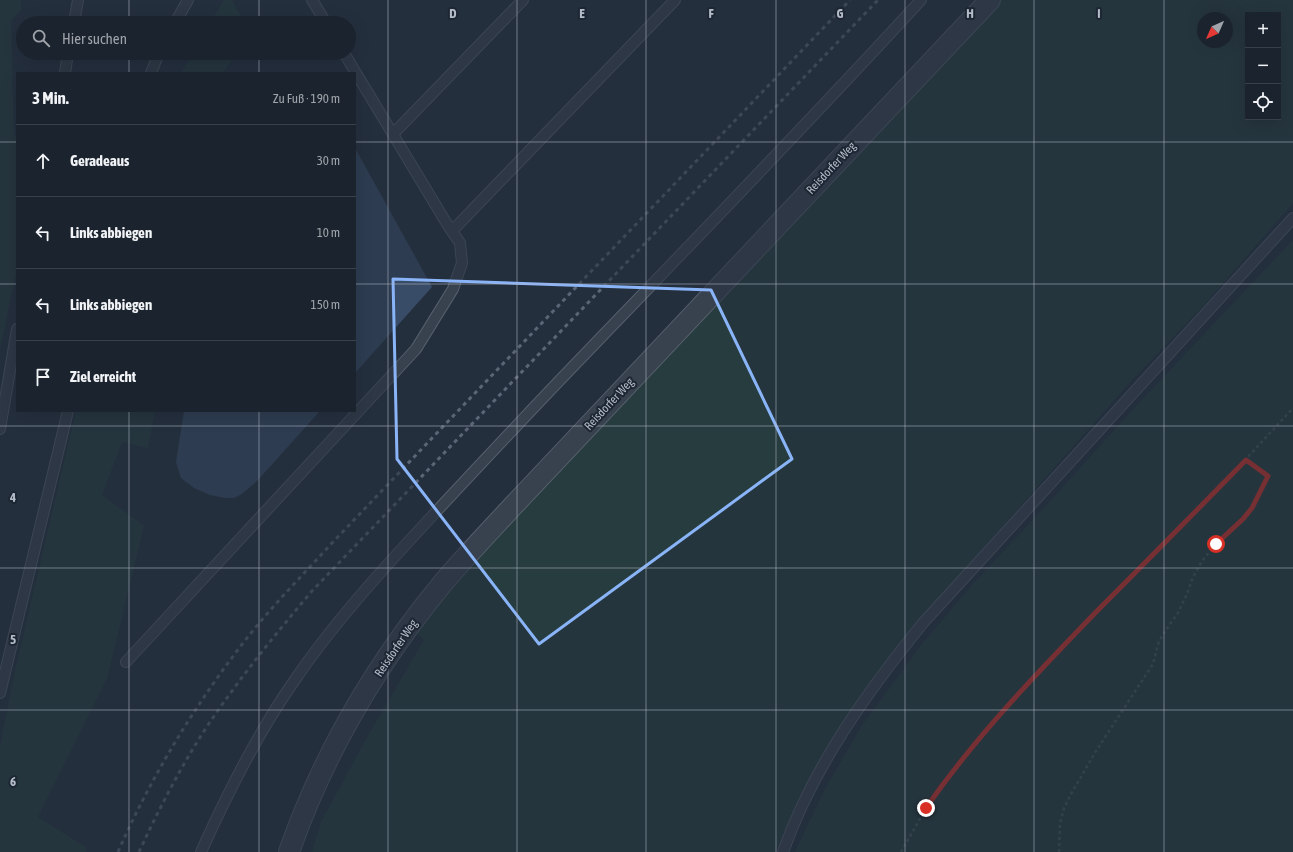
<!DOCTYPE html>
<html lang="de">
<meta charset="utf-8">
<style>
body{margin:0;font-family:"Asap Condensed",sans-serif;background:#242b36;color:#f1f3f6}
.controls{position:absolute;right:12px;top:12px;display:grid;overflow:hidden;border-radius:0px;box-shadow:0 4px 16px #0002}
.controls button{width:36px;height:36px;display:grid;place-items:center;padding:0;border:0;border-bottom:1px solid #39404a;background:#1b232e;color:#f1f3f6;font:20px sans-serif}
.compass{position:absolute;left:1197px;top:12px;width:36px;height:36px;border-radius:50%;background:#1b232e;box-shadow:0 4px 16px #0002;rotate:225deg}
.stop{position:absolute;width:12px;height:12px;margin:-9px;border:3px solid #d93025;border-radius:50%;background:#fff}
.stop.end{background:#d93025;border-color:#fff;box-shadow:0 1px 4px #0008}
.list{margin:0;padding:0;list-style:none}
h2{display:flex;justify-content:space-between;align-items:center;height:52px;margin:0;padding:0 16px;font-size:17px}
h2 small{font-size:13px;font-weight:400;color:#a0a4aa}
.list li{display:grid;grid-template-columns:26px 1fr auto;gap:12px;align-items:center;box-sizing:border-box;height:72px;padding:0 16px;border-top:1px solid #39404a}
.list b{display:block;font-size:15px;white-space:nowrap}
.list em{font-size:13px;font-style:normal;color:#a0a4aa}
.icon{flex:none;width:22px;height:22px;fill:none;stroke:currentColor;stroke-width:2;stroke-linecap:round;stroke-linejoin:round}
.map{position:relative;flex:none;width:1293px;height:852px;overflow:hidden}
.search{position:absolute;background:#1b232e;box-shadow:0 4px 16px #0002;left:16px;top:16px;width:340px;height:44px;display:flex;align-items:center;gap:10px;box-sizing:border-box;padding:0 14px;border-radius:22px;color:#a0a4aa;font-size:15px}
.panel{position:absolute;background:#1b232e;box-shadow:0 4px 16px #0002;left:16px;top:72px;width:340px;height:340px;border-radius:0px}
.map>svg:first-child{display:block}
.green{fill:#263c3f;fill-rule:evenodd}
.water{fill:#394c67}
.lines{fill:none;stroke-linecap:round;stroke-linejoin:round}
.service-casing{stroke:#565f6c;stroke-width:12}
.minor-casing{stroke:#565f6c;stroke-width:22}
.path{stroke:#44595c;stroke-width:2.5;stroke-dasharray:3 3;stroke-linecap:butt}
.service{stroke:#38414e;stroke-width:10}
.minor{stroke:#38414e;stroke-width:20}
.rail{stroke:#5a6575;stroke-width:3;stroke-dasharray:4 4;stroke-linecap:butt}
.route{stroke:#d93025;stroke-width:5}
.marked{fill:none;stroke:#8ab4f8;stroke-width:3;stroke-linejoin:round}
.grid{fill:none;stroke:#b4bcc9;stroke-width:1;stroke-opacity:0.55}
.labels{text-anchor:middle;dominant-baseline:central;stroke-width:4;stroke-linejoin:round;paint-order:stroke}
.street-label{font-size:12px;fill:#b4bcc9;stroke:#1d2633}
.grid-label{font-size:13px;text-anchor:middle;font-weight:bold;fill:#b4bcc9;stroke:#1d2633;stroke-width:4;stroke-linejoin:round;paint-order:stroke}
</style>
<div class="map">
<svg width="1293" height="852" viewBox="0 0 1293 852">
<rect width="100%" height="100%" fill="#242f3e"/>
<g class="green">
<polygon points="0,0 21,0 21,10 11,21 14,135 17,136 17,268 0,350"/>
<polygon points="224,0 232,0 244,23 210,23"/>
<path d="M990,0h303v203l-88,101 -71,74 -165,186 -69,79 -32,42 -43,66 -29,53 -20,48h-464l9,-30 49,-90 54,-92 -14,-14zM1248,15h30v102h-30zM1203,18h24v24h-24z"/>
<polygon points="193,53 236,53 223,73 181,73"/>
<polygon points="1293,240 1293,852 795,852 825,789 863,724 922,644 973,584 1045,507 1136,406"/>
<polygon points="76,411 155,411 148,448 122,442 102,495 144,526 107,678 38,817 87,848 86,852 0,852 0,747 15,671"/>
</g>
<g class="water">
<polygon points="355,148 432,287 355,373"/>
<polygon points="184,411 320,411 257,481 242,494 234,498 225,498 210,495 194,488 181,478 176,462"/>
</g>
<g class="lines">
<defs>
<g id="service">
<polyline points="312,0 326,23"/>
<polyline points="74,23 78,0"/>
<polyline points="175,23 188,0"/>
<polyline points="65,73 68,53"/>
<polyline points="151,73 159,53"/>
<polyline points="393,134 523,0"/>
<polyline points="452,231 675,0"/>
<polyline points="0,429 17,329"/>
<polyline points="126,662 416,349 453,289 462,263 460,243 447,224 344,53"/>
<polyline points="0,693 68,411"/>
<path d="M201,852c26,-58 55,-116 91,-168 41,-61 91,-115 141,-169 42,-45 84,-90 127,-135 121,-126 243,-251 361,-380"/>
<path d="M783,852c30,-85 84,-160 140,-229l370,-405"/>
</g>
<path id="minor" d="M289,852c34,-97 88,-189 153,-268 22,-26 46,-51 69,-76l479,-508"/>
</defs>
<use href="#service" class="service-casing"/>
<use href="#minor" class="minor-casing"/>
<g class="path">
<polyline points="901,852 926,808 941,786 1002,713 1040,670 1246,459 1293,408"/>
<polyline points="1059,852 1060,823 1064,808 1071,794 1096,751 1153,664 1159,641 1170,624 1178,613 1187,594 1193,577 1202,561 1216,544 1243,519 1252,508 1268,476 1246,459"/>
</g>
<use href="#service" class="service"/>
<use href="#minor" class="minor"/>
<g class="rail">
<path d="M118,852c32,-73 74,-142 122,-205 28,-37 61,-70 92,-104l518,-543"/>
<path d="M139,852c19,-41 40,-82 65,-121 33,-50 70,-95 108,-140l566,-591"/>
</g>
</g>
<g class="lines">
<path class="route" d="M926,808c50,-72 111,-135 172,-198 50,-50 99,-100 148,-150l22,16 -16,32 -9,11 -27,25"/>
</g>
<path d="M0 0H1293V852H0ZM393,279l318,11 81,169 -253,185 -142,-185z" fill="#242f3e" fill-opacity=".55" fill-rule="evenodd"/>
<path class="marked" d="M393,279l318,11 81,169 -253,185 -142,-185z"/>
<path class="grid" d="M129,0v23M259,0v23M388,0v852M517,0v852M646,0v852M776,0v852M905,0v852M1034,0v852M1164,0v852M129,53v20M259,53v20M0,142h17M355,142h938M0,284h17M355,284h938M129,411v441M259,411v441M0,426h1293M0,568h1293M0,710h1293"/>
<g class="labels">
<g class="street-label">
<text transform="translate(831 168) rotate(-47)">Reisdorfer Weg</text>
<text transform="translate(609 404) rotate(-47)">Reisdorfer Weg</text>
<text transform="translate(396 648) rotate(-56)">Reisdorfer Weg</text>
</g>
</g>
<g class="grid-label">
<text x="453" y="18">D</text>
<text x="582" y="18">E</text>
<text x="711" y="18">F</text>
<text x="840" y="18">G</text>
<text x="970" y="18">H</text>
<text x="1099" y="18">I</text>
<text x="13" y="502">4</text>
<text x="13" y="644">5</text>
<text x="13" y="786">6</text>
</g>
</svg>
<div class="controls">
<button>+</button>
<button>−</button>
<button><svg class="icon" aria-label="locate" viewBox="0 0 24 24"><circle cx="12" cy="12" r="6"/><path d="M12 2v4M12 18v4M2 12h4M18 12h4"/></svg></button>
</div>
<svg class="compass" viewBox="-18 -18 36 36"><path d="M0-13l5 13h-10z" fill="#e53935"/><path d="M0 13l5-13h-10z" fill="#a0a4aa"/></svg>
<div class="stop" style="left:1216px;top:544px"></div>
<div class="stop end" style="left:926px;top:808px"></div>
<div class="search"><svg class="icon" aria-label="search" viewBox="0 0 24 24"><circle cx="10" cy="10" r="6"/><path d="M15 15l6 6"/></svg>Hier suchen</div>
<section class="panel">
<h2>3 Min.<small>Zu Fuß · 190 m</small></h2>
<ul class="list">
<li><svg class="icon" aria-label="ahead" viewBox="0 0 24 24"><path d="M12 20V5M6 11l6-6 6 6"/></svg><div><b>Geradeaus</b></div><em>30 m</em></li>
<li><svg class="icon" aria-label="left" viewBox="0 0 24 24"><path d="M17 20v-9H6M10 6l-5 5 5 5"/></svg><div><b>Links abbiegen</b></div><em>10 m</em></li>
<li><svg class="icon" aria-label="left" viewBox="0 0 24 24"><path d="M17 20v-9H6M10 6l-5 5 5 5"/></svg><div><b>Links abbiegen</b></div><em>150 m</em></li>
<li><svg class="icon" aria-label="arrive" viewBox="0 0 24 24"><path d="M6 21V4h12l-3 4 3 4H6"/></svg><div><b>Ziel erreicht</b></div></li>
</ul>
</section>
</div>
